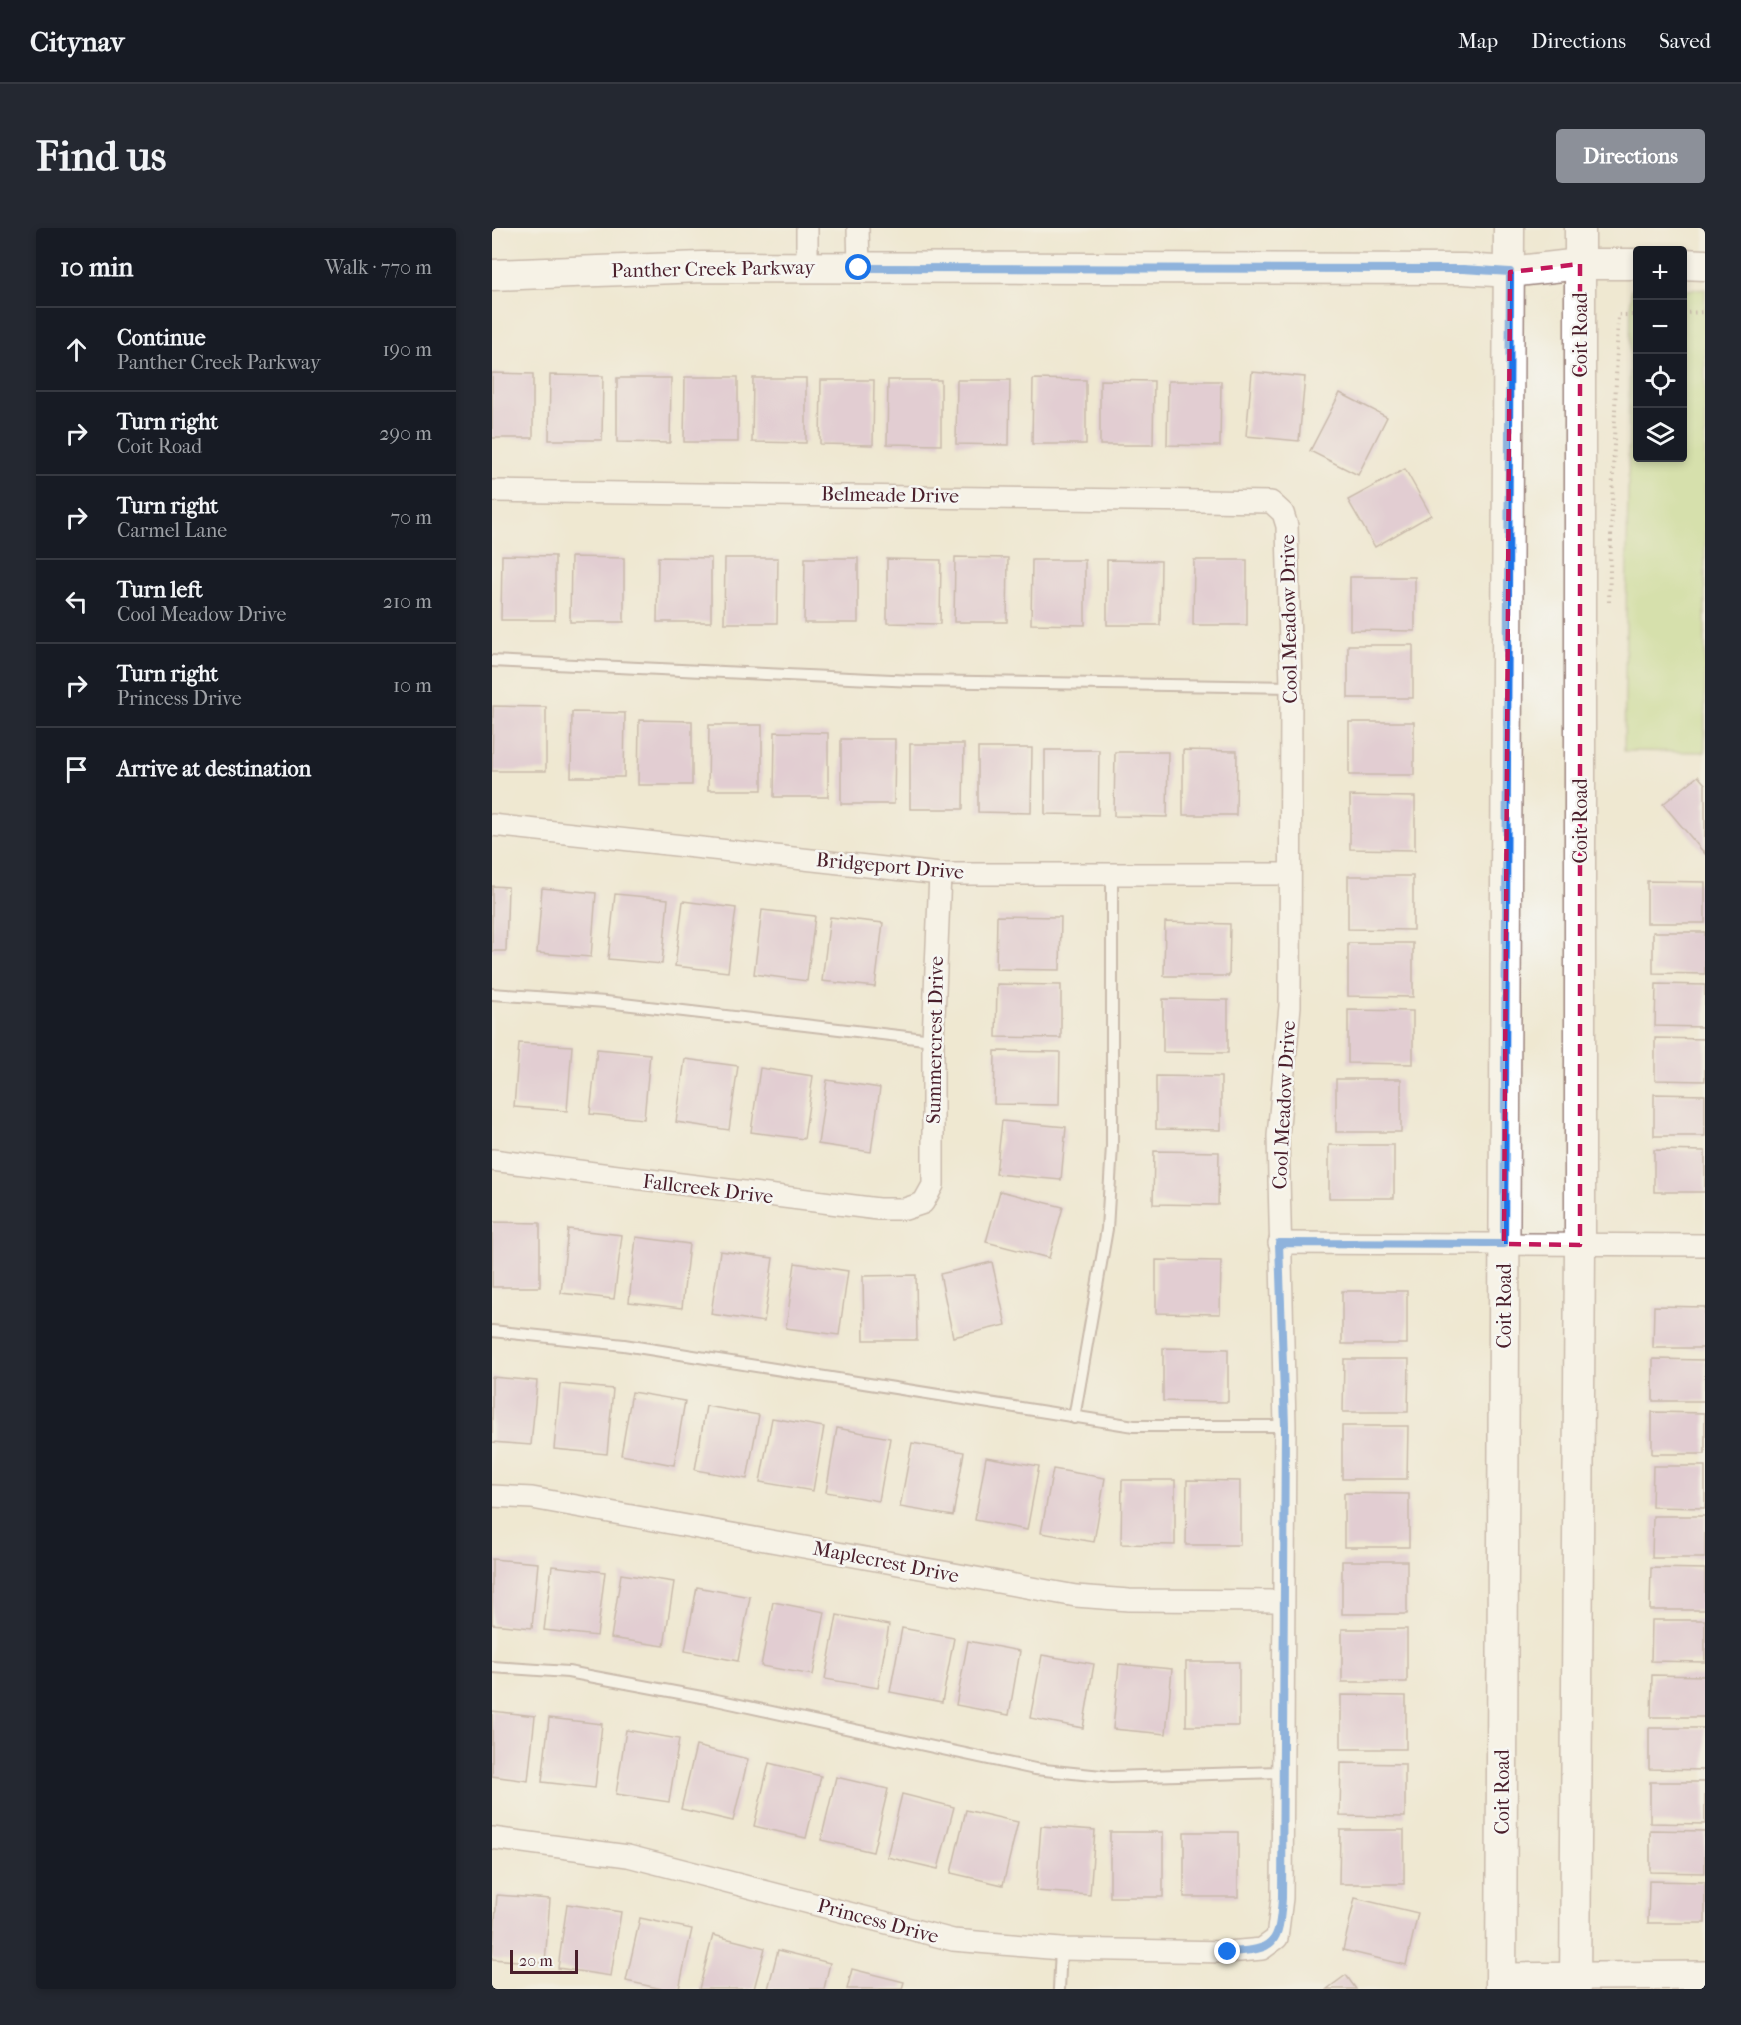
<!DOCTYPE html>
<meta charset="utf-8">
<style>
body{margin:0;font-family:"IM FELL French Canon",serif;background:#242831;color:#f1f3f6}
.controls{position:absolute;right:18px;top:18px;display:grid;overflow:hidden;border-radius:6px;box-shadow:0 3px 9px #0003}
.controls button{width:54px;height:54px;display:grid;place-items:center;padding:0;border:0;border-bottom:2px solid #363941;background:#171b24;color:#f1f3f6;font:30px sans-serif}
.scale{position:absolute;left:18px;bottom:15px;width:68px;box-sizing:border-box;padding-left:6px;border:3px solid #4a1f2b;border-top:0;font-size:16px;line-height:21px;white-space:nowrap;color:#4a1f2b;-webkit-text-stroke:4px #f6f6f2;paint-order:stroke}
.stop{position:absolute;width:18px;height:18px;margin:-14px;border:4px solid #1a73e8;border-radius:50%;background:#fff}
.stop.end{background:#1a73e8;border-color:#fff;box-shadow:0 2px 6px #0008}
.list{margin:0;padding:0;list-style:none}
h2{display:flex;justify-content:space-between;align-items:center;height:78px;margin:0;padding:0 24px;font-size:26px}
h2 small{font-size:20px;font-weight:400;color:#9ea1a6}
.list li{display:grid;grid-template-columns:39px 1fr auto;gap:18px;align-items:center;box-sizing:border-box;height:84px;padding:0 24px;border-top:2px solid #363941}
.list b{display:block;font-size:22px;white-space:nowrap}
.list p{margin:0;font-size:20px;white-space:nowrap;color:#9ea1a6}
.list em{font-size:20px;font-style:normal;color:#9ea1a6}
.icon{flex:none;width:33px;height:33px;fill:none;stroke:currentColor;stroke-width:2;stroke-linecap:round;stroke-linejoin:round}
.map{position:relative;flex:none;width:1213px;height:1761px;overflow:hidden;border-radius:6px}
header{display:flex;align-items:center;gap:36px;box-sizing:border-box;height:84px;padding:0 30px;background:#171b24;border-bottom:2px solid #363941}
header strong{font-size:28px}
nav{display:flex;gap:33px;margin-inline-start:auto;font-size:21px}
.intro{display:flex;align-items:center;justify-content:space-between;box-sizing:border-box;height:144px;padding:0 36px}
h1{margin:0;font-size:42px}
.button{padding:15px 27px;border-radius:6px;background:#8c9099;color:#fff;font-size:21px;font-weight:700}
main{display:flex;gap:36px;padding:0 36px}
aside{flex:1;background:#171b24;border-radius:6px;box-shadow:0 3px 9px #0003}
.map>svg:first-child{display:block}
.green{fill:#b8d77e;stroke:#817b54;stroke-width:1.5}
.building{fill:#d2aed2}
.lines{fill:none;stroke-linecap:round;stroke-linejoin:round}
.service-casing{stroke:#9c847e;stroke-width:14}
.minor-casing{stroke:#9c847e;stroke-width:24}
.tertiary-casing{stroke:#9c847e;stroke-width:30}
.secondary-casing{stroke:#9c847e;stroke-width:33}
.path{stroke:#9c847e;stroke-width:4;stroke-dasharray:1.5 4.5;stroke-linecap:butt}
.service{stroke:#fff;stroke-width:10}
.minor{stroke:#fff;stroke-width:21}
.tertiary{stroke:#fff;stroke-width:27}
.secondary{stroke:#fff;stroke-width:30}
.route{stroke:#1a73e8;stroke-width:8}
.marked{fill:none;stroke:#c2185b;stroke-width:4.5;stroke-dasharray:12 8;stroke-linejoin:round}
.labels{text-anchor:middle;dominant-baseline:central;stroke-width:5;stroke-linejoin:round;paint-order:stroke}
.street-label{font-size:20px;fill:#4a1f2b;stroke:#f6f6f2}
</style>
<header>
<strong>Citynav</strong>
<nav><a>Map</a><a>Directions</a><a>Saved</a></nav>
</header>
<div class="intro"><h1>Find us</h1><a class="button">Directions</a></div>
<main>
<aside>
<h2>10 min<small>Walk · 770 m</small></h2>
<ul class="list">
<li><svg class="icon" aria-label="ahead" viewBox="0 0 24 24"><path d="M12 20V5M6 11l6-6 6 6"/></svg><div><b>Continue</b><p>Panther Creek Parkway</p></div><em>190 m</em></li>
<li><svg class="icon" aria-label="right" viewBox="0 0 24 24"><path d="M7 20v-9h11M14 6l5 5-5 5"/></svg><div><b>Turn right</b><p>Coit Road</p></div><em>290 m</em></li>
<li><svg class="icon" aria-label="right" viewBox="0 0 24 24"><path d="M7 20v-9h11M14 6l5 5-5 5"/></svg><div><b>Turn right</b><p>Carmel Lane</p></div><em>70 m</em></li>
<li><svg class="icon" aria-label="left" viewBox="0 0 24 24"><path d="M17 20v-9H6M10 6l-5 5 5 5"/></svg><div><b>Turn left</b><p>Cool Meadow Drive</p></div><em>210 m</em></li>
<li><svg class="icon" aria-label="right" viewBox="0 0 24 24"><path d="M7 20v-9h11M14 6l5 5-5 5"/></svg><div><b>Turn right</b><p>Princess Drive</p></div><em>10 m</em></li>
<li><svg class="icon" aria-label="arrive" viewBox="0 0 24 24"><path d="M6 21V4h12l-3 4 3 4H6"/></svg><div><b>Arrive at destination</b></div></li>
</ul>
</aside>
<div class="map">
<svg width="1213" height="1761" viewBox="0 0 1213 1761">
<rect width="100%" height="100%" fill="#f6f6f2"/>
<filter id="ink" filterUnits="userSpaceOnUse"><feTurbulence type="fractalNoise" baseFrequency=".0167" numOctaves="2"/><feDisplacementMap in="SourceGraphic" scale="12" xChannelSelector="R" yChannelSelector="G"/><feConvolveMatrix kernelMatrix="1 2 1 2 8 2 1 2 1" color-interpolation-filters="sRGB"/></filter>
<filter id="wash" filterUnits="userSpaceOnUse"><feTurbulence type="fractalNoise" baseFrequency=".008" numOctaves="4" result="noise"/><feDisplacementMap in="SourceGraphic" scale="24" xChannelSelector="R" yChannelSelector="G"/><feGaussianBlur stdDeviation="1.35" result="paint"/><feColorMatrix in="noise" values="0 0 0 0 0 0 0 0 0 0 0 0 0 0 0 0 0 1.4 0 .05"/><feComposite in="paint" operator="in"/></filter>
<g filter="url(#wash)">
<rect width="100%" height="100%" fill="#efe8d1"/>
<polygon class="green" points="1213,61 1213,524 1132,523 1139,62 1146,62 1146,230 1190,230 1191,62"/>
<g id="blocks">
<g class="building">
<polygon points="760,144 813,149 807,213 754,208"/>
<polygon points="0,145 41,146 41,210 0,210"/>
<polygon points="58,147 111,148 110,212 57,212"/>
<polygon points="193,149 246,149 246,214 192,214"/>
<polygon points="125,150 179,150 178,215 125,214"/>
<polygon points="261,150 314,150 314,215 260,214"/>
<polygon points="541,151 594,152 594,216 540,216"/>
<polygon points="329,152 382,152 381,217 328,216"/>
<polygon points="396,152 449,152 449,217 395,216"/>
<polygon points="465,152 518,152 517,217 464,216"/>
<polygon points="608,152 662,153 661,217 608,217"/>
<polygon points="676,153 729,153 728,218 675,217"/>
<polygon points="848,165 895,189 866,247 818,223"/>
<polygon points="913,241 939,287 883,319 856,272"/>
<polygon points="10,327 63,328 63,392 9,392"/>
<polygon points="79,329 132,330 132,394 78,394"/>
<polygon points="166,329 219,330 219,394 165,394"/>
<polygon points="463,329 516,330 515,394 462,394"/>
<polygon points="233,330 286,330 285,395 232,395"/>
<polygon points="313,330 366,330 366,395 312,395"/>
<polygon points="395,331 449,332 448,396 395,395"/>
<polygon points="540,332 593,332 593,397 539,396"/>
<polygon points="615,332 669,333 668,397 615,397"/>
<polygon points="702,332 755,332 755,397 701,397"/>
<polygon points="858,349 923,349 923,403 858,402"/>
<rect x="856" y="417" width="65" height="53"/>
<polygon points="1,478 54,479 54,543 0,543"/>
<polygon points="80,484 133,485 132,549 79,549"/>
<polygon points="147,492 200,493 200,557 146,557"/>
<rect x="857" y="494" width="65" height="53"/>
<polygon points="217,497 270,497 270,562 216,562"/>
<polygon points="283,504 336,505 336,569 282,569"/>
<polygon points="349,511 403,511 402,576 349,576"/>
<polygon points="418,516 472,516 471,581 418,581"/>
<polygon points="486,520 540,520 539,585 486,584"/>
<polygon points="553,522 607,522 606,587 553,586"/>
<polygon points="691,522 745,523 744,587 691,587"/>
<polygon points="623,524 676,524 675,589 622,588"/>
<polygon points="1206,548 1213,556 1213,626 1171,576"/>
<polygon points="858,568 923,569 923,622 858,621"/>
<polygon points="856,648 921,648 921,702 856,701"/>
<polygon points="1155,653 1213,654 1213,695 1155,695"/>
<polygon points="0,658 16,659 14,723 0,723"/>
<polygon points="50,660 104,665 99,729 45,725"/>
<polygon points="123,666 176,671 170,736 116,731"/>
<polygon points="191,673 244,680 236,744 183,738"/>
<polygon points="270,682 323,688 315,753 262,746"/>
<polygon points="505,688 569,689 568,742 504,741"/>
<polygon points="338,689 391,695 383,759 330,753"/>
<polygon points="673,694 738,696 737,748 672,748"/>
<polygon points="1161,704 1213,704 1213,746 1161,745"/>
<polygon points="856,715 921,715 921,769 856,768"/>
<polygon points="505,756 569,757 569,810 504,809"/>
<polygon points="1164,756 1213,757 1213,799 1163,798"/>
<polygon points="671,771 736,772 736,825 671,824"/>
<polygon points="856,782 921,783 921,836 856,835"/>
<polygon points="1163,810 1213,811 1213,853 1163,852"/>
<polygon points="27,815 80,818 75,883 22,879"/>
<polygon points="105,821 158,826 152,891 98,886"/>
<polygon points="503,823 568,824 567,877 502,876"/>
<polygon points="193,831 246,838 237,902 184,894"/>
<polygon points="268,840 321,848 312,911 259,904"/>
<polygon points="664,848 729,849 729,902 664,901"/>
<rect x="844" y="851" width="65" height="53"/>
<polygon points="335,852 388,860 379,924 326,916"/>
<polygon points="1162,866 1213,867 1213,908 1162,908"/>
<polygon points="510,893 574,899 569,952 504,946"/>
<rect x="837" y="917" width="65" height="53"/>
<polygon points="1162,922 1213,923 1213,964 1162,964"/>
<polygon points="662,923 727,924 726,977 661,976"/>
<polygon points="508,963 571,979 557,1030 494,1014"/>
<polygon points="0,994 48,995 48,1059 0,1059"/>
<polygon points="76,1001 130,1007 122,1071 69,1065"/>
<polygon points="144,1009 197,1016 190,1080 137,1074"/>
<polygon points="228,1023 281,1030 272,1094 219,1086"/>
<polygon points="664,1032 729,1033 728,1086 664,1085"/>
<polygon points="500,1034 514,1097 461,1109 448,1046"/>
<polygon points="303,1035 356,1043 347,1107 294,1100"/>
<polygon points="424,1047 425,1112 372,1112 371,1048"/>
<rect x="850" y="1063" width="65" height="53"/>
<polygon points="1162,1078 1213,1079 1213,1120 1161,1120"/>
<polygon points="671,1120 736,1121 736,1174 671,1173"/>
<polygon points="852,1131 917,1131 916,1184 851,1184"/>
<polygon points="1161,1131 1213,1132 1213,1173 1161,1173"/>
<polygon points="0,1149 45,1153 39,1217 0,1214"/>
<polygon points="68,1156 121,1161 115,1226 62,1221"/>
<polygon points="140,1164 193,1173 182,1237 129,1227"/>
<polygon points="214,1178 267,1187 255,1251 203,1242"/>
<polygon points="1160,1184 1213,1185 1213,1226 1160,1226"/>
<polygon points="280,1190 332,1199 321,1263 268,1254"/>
<polygon points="850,1198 916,1198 915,1251 850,1251"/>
<polygon points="345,1200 398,1210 387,1273 334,1264"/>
<polygon points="420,1215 472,1224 461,1288 408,1279"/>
<polygon points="494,1229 547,1238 535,1302 483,1292"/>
<polygon points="1161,1238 1213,1238 1213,1280 1160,1279"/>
<polygon points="561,1241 613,1250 602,1314 549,1305"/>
<polygon points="630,1252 683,1252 683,1317 629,1316"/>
<polygon points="695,1252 748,1253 748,1317 694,1317"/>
<polygon points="852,1265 917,1266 917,1319 852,1319"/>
<polygon points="1161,1288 1213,1288 1213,1330 1160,1330"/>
<polygon points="0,1331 46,1335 40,1400 0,1396"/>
<rect x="850" y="1333" width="65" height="53"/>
<polygon points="60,1338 113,1344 105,1408 52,1402"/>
<polygon points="1159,1340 1213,1341 1213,1382 1158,1382"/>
<polygon points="129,1346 182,1354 172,1418 119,1410"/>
<polygon points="205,1359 258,1369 246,1433 193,1423"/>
<polygon points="281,1374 333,1384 321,1447 269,1438"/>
<polygon points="345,1387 397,1397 386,1460 333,1451"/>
<polygon points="1160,1392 1213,1392 1213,1434 1159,1433"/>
<polygon points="410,1400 462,1410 450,1474 398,1464"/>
<rect x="850" y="1401" width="65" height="53"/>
<polygon points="476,1413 528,1423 517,1487 464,1477"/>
<polygon points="550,1427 602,1436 591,1500 538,1490"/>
<rect x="694" y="1434" width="53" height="64"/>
<polygon points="627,1436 680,1441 674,1506 621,1501"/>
<polygon points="1160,1447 1213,1448 1213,1489 1159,1489"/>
<polygon points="849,1467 914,1468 914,1521 849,1521"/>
<polygon points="0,1483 43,1488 36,1553 0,1548"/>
<polygon points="57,1490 110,1496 103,1560 50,1554"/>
<polygon points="1157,1500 1213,1500 1213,1542 1157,1541"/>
<polygon points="134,1502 187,1511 177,1574 124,1566"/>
<polygon points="204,1518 256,1531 241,1593 189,1581"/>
<polygon points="277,1535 329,1548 314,1610 262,1598"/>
<polygon points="849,1535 913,1536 913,1589 848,1588"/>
<polygon points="344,1549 396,1561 381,1624 329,1612"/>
<polygon points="1158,1554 1213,1554 1213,1596 1158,1595"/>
<polygon points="410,1566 462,1579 446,1641 395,1629"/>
<polygon points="474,1582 526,1594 511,1657 459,1645"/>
<polygon points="549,1598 603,1602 598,1667 544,1663"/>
<polygon points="848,1602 912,1602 912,1656 847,1656"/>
<polygon points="1158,1602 1213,1603 1213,1645 1158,1644"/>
<rect x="618" y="1604" width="53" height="65"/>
<rect x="692" y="1604" width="54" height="65"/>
<polygon points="1157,1653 1213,1654 1213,1695 1156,1695"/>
<polygon points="5,1667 58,1671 53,1735 0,1731"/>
<polygon points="863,1670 926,1685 914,1737 851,1722"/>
<polygon points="75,1676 129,1684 119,1748 66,1740"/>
<polygon points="148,1690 200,1701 187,1761 170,1761 134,1753"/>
<polygon points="221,1707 273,1720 262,1761 207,1761"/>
<polygon points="286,1722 338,1735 332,1761 276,1761"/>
<polygon points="360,1741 412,1754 410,1761 355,1761"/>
<polygon points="854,1747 864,1761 835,1761"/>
</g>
</g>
</g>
<g filter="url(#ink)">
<use href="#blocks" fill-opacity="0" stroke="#9c847e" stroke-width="1.5"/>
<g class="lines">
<defs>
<g id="service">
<polyline points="0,433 421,453 799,459"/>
<polyline points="0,766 114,774 441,812"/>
<polyline points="0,1103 132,1117 642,1198 793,1198"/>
<polyline points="582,1190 615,1001 620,918 620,646"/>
<polyline points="0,1439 76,1444 220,1471 543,1541 619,1549 791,1544"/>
<polyline points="567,1761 569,1721"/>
</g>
<g id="minor">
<polyline points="315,0 315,40"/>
<polyline points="366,0 367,40"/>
<polyline points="0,263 779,274 791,285 795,298 799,459 798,778 786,908 793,1198 790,1670 785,1710 770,1721 736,1724 569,1721 461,1712 136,1628 0,1610"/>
<polyline points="0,597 448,646 798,646"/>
<polyline points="0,932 386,981 413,981 431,975 441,957 441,812 448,646"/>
<polyline points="787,1015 1213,1017"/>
<polyline points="0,1268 40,1270 584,1368 637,1372 790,1373"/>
</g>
<polyline id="tertiary" points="1009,1749 1213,1747"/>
<g id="secondary">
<polyline points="1190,36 1213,37"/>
<polyline points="0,47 210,39 971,41 1018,44 1088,36 1146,36"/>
<polyline points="1009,1761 1017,0"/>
<polyline points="1083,1761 1088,1017 1088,0"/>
</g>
</defs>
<use href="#service" class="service-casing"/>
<use href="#minor" class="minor-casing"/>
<use href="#tertiary" class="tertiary-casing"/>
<use href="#secondary" class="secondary-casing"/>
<g class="path">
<polyline points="1190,85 1213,84"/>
<polyline points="1117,374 1126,87 1146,87"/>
</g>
<use href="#service" class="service"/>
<use href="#minor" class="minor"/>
<use href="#tertiary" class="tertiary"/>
<use href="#secondary" class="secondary"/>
</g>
</g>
<g class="lines" filter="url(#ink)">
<path class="route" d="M367,40l604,1 47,3 -6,972 -225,-1 6,183 -3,472c-3,46 -6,52 -54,54"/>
</g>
<path d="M0 0H1213V1761H0ZM1088,36v981l-76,-1 6,-972z" fill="#efe8d1" fill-opacity=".55" fill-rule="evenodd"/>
<path class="marked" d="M1088,36v981l-76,-1 6,-972z"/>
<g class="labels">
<g class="street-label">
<text transform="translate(221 41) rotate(-1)">Panther Creek Parkway</text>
<text transform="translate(1088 107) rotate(-90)">Coit Road</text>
<text transform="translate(398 267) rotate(1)">Belmeade Drive</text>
<text transform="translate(797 391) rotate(-91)">Cool Meadow Drive</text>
<text transform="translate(1088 593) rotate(-90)">Coit Road</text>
<text transform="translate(398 638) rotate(5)">Bridgeport Drive</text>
<text transform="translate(443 812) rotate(-89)">Summercrest Drive</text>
<text transform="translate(792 877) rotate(-87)">Cool Meadow Drive</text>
<text transform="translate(216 961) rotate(7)">Fallcreek Drive</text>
<text transform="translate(1012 1078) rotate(-90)">Coit Road</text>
<text transform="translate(394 1334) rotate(11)">Maplecrest Drive</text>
<text transform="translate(1010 1564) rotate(-90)">Coit Road</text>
<text transform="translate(386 1693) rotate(15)">Princess Drive</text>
</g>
</g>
</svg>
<div class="controls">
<button>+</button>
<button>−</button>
<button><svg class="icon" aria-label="locate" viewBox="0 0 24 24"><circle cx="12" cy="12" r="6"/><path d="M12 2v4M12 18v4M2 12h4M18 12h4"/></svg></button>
<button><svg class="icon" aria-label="layers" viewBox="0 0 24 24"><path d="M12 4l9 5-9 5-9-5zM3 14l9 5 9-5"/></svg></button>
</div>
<div class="scale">20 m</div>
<div class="stop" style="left:367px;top:40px"></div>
<div class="stop end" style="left:736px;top:1724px"></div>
</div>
</main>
